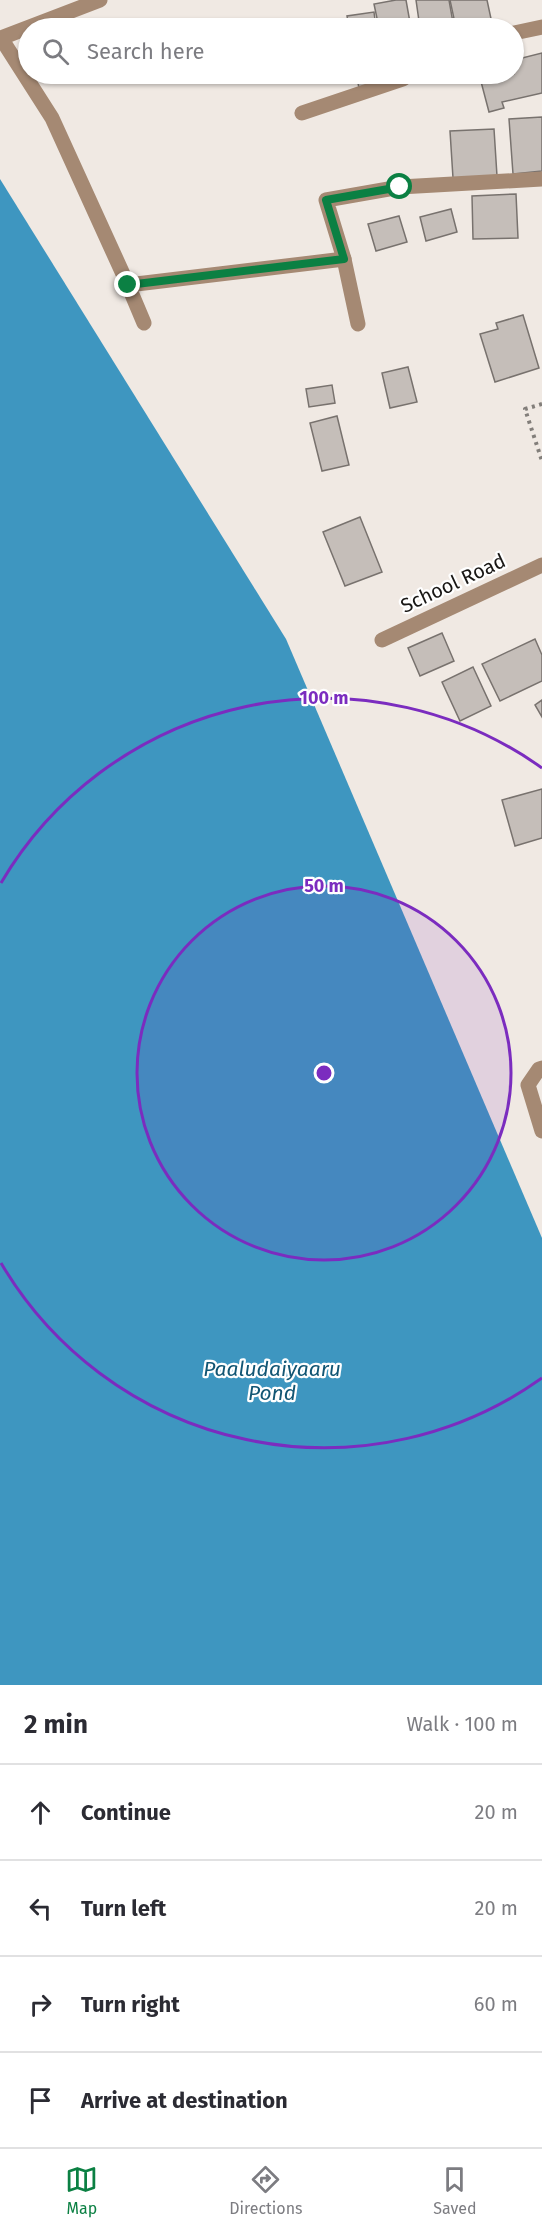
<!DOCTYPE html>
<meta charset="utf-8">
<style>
body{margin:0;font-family:"Fira Sans",sans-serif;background:#f2f2f3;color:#2b2b33}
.stop{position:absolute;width:18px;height:18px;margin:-14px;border:4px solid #0b8043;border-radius:50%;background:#fff}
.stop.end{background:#0b8043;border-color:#fff;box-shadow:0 2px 6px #0008}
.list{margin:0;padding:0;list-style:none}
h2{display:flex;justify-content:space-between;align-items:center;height:78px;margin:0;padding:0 24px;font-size:26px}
h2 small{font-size:20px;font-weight:400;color:#7c7c81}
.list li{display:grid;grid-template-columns:39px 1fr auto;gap:18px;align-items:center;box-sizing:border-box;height:96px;padding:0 24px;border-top:2px solid #e1e1e2}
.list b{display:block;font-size:22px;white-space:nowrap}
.list em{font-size:20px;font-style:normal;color:#7c7c81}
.icon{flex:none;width:33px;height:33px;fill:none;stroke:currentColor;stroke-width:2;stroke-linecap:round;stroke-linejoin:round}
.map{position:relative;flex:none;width:542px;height:1685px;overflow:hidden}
.search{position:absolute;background:#fff;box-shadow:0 2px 4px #0004;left:18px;right:18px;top:18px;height:66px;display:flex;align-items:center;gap:15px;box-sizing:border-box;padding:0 21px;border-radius:33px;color:#7c7c81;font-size:22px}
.sheet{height:462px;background:#fff}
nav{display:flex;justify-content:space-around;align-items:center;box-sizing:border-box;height:84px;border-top:2px solid #e1e1e2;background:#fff;font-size:16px;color:#7c7c81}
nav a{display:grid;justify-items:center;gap:3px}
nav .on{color:#0b8043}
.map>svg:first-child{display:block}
.water{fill:#3e96c0}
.building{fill:#c5beb9;stroke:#78726e;stroke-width:1.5}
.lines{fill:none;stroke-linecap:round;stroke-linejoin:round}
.path{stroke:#827e7a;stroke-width:4;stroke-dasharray:3 4.5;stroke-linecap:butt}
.minor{stroke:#a58973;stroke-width:15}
.route{stroke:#0b8043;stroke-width:8}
.ring{fill:none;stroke:#7b2cbf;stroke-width:3}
.labels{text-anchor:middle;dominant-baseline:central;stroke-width:4.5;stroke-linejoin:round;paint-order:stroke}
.street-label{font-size:20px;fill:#191715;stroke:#fff}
.water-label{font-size:21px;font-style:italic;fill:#125674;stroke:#fff}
.centre{fill:#7b2cbf;stroke:#fff;stroke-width:3}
.ring-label{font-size:18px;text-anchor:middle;font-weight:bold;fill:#7b2cbf;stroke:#fff;stroke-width:4.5;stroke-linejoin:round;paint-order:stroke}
</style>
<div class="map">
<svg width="542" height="1685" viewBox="0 0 542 1685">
<rect width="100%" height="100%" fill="#f0e9e3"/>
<polygon class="water" points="0,179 286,639 542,1238 542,1685 0,1685"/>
<g class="building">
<polygon points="396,0 406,0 411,28 379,28 374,4"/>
<polygon points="416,0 449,0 454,28 420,28"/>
<polygon points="450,0 487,0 493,28 456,28"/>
<polygon points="374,12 376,28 349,28 347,16"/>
<polygon points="542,53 542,93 502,102 504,108 489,112 479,74 514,74 514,60"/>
<polygon points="356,74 384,74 385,84 359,88"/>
<polygon points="542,117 542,171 513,174 509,119"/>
<polygon points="494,129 497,176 453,178 450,131"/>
<polygon points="516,194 518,238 473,239 472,196"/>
<polygon points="451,209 457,232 426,241 420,217"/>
<polygon points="399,216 407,242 376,251 368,224"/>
<polygon points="523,315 539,368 495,382 480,334 498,329 496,323"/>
<polygon points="408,367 417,402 390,408 382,373"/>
<polygon points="332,385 335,403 309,407 306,389"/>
<polygon points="337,416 349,465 322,471 310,423"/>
<polygon points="360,517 382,572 345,586 323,532"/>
<polygon points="442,633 454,661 420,676 408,648"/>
<polygon points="535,639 542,655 542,681 500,701 482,664"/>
<polygon points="473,667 491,706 460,721 442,682"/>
<polygon points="542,700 542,717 535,705"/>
<polygon points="542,789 542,838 515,846 502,800"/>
</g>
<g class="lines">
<polyline class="path" points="542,404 525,409 542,461"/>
<g class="minor">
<polyline points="100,0 1,38 52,118 128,285"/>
<polyline points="514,33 542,27"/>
<polyline points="302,113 403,79 410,74"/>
<polyline points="144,323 128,285 344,259"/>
<polyline points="358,324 344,259 326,200 400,187 542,179"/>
<polyline points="382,640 542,565"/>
<polyline points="542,1068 539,1069 528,1085 542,1131"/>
</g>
</g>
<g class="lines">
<polyline class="route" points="128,285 344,259 326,200 400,187"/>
</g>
<circle cx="324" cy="1073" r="187" fill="#7b2cbf" fill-opacity=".12"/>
<g class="ring">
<circle cx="324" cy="1073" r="187"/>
<path d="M542 1378A375 375 0 0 1 1 1263M1 883A375 375 0 0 1 542 768"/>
</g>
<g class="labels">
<g class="street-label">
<text transform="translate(453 583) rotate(-25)">School Road</text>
</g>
<g class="water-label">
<text x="272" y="1369">Paaludaiyaaru<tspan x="272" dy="24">Pond</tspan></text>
</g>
</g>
<circle cx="324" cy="1073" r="9" class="centre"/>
<g class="ring-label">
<text x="324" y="704">100 m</text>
<text x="324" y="892">50 m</text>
</g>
</svg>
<div class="stop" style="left:400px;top:187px"></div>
<div class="stop end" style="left:128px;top:285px"></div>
<div class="search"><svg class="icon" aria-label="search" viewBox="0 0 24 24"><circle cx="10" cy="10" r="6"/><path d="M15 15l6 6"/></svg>Search here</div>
</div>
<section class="sheet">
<h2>2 min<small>Walk · 100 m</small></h2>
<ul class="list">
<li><svg class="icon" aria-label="ahead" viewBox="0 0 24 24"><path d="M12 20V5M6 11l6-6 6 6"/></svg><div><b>Continue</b></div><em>20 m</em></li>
<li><svg class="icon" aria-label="left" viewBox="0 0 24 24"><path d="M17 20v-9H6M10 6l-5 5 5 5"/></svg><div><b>Turn left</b></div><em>20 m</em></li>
<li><svg class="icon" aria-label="right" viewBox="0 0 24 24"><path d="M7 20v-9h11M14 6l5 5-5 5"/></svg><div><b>Turn right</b></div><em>60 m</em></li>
<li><svg class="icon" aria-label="arrive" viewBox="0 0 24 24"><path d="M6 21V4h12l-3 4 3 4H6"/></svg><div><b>Arrive at destination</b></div></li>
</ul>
</section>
<nav>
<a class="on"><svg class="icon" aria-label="map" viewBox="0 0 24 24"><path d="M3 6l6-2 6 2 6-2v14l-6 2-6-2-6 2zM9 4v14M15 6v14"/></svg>Map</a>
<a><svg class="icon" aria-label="directions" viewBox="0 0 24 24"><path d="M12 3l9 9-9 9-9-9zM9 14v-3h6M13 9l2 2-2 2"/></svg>Directions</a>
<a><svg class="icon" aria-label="saved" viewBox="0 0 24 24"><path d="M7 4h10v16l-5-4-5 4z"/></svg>Saved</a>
</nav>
